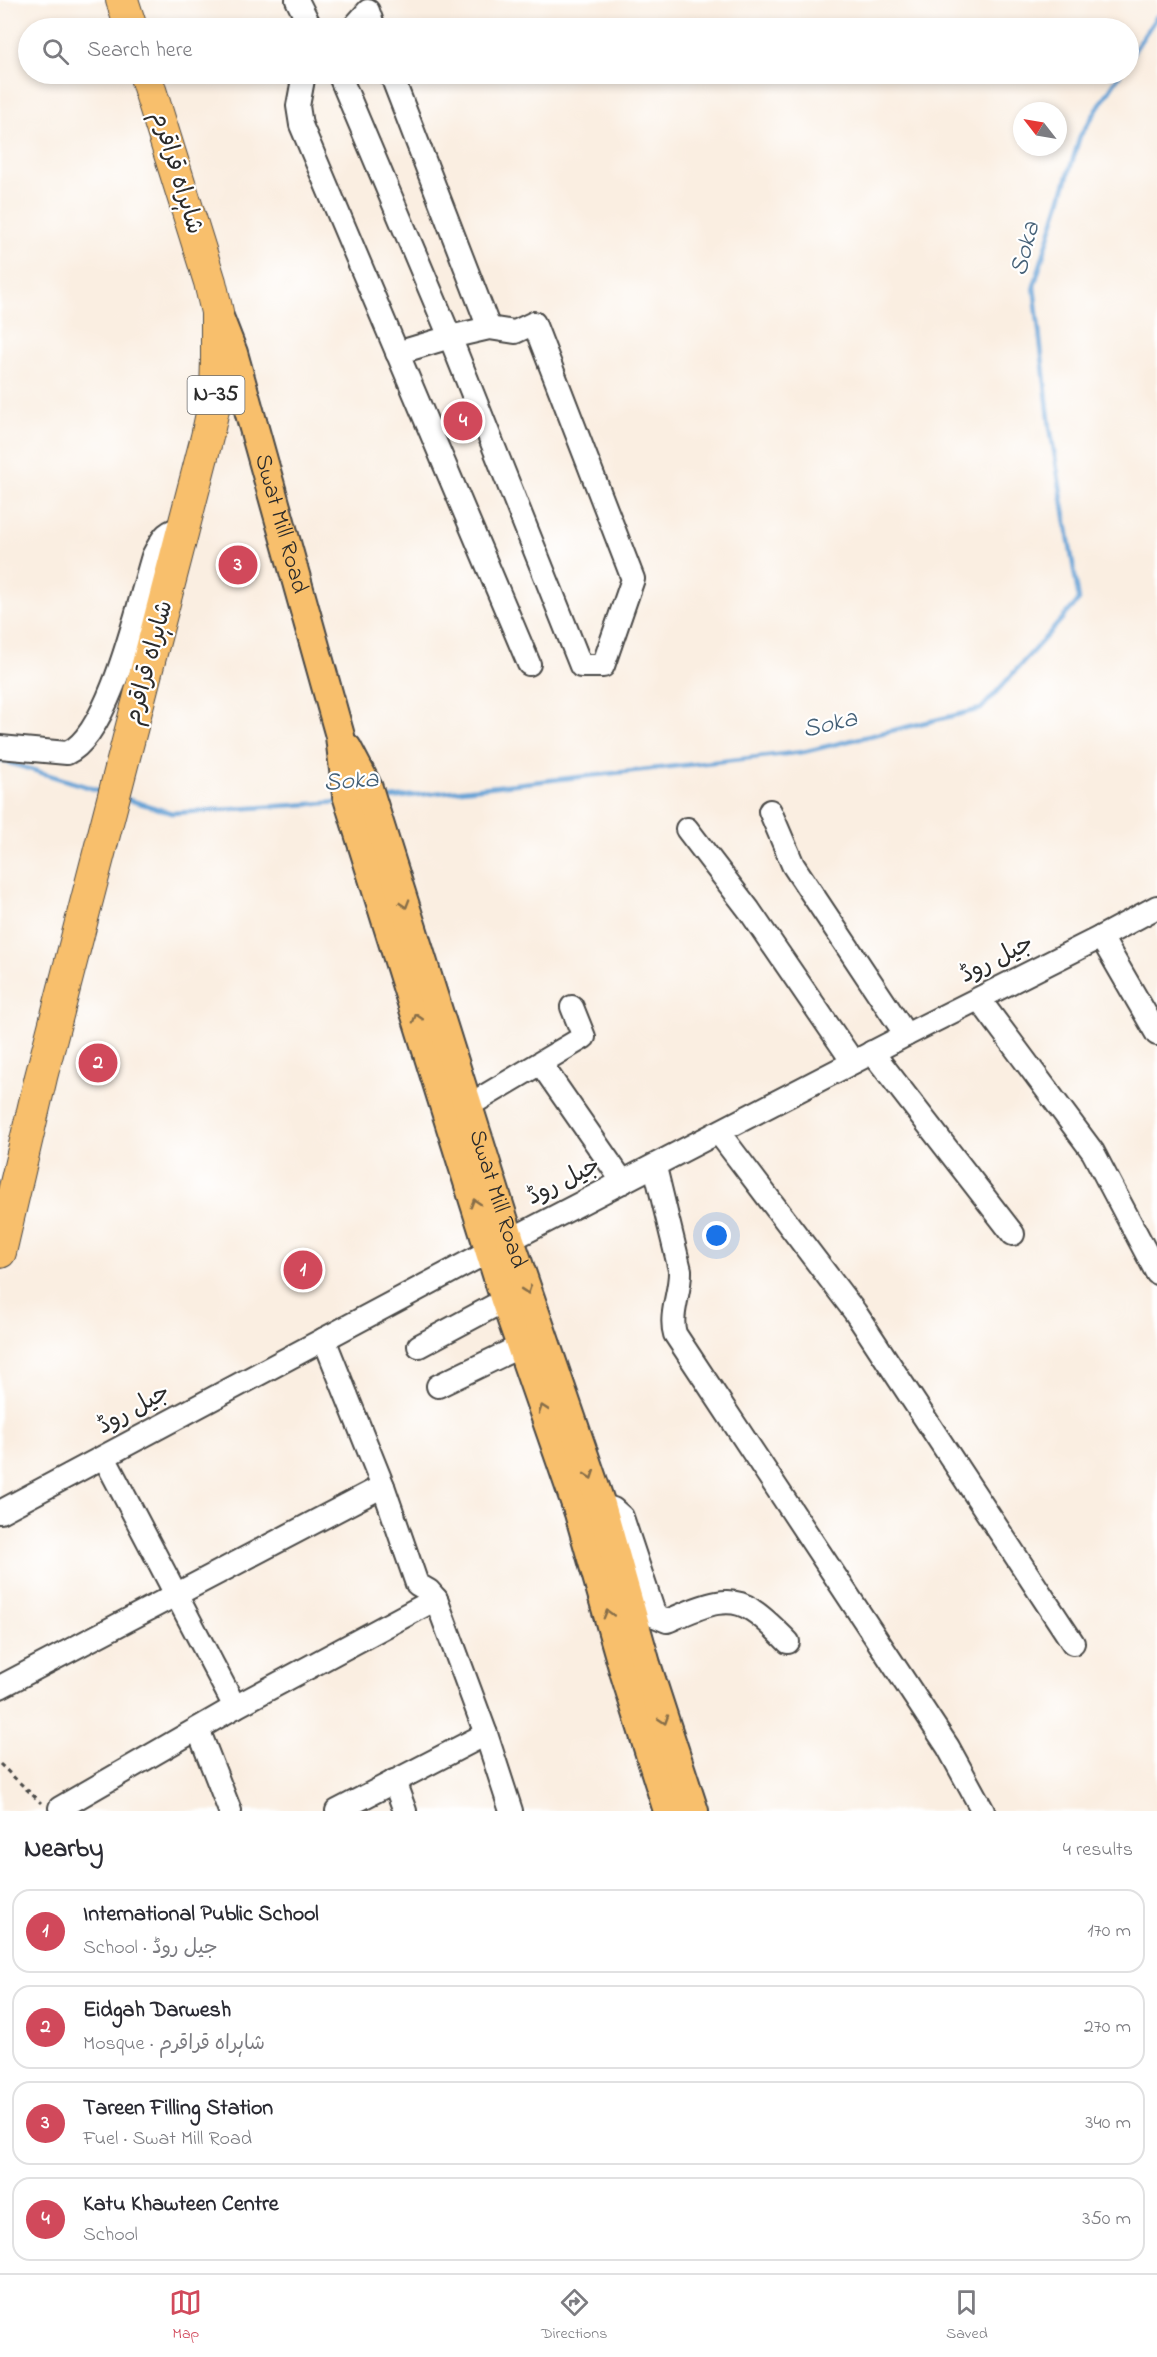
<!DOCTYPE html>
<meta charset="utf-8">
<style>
body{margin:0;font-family:"Indie Flower","Playpen Sans Arabic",sans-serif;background:#f2f2f3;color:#2b2b33}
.compass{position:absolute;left:1013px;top:102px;width:54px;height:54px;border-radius:50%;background:#fff;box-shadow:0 3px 9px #0003;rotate:301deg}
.you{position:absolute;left:717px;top:1236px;width:21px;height:21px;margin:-15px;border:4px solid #fff;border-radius:50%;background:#1a73e8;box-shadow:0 0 0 9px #1a73e833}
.badge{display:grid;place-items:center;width:39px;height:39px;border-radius:50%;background:#d1495b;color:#fff;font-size:20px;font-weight:700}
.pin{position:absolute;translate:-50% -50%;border:3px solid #fff;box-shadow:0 2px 6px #0006}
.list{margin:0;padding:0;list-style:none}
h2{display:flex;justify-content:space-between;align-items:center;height:78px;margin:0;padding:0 24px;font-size:26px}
h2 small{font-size:20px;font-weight:400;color:#7c7c81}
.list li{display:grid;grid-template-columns:39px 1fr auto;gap:18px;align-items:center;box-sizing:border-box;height:84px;margin:0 12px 12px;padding:0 12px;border:2px solid #e1e1e2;border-radius:18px}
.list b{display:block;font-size:22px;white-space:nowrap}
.list p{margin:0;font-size:20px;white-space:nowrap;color:#7c7c81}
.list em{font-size:20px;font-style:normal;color:#7c7c81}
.icon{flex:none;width:33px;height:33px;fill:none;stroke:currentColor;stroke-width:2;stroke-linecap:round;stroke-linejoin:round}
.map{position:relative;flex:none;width:1157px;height:1811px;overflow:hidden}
.search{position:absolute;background:#fff;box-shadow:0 3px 9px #0003;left:18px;right:18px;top:18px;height:66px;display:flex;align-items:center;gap:15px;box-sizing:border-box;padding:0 21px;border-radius:33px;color:#7c7c81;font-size:22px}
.sheet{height:462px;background:#fff}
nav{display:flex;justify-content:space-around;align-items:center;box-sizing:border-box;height:84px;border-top:2px solid #e1e1e2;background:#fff;font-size:16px;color:#7c7c81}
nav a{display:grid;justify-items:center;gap:3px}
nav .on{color:#d1495b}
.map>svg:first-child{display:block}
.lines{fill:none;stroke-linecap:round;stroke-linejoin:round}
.stream{stroke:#63a1d5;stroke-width:4.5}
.minor-casing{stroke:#4a4846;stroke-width:26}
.major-casing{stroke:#4a4846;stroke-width:32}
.highway-casing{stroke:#4a4846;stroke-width:34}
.path{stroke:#4a4846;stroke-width:3;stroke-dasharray:4.5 4.5;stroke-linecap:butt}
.minor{stroke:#fff;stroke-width:22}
.major{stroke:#f8bf6c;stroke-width:28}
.highway{stroke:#f8bf6c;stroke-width:32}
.oneway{stroke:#876e48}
.labels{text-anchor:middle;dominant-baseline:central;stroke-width:4.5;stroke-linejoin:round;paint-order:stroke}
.shield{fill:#fff;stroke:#6b6b6b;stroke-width:1.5}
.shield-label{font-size:22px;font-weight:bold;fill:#2b2b2b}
.street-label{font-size:24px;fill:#2b2b2b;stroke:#fff}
.water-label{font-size:26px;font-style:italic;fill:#446077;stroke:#fff}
</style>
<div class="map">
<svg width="1157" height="1811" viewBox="0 0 1157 1811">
<rect width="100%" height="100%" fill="#fff"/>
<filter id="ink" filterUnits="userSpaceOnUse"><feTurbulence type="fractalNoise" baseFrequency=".0167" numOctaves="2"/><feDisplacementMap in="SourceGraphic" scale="12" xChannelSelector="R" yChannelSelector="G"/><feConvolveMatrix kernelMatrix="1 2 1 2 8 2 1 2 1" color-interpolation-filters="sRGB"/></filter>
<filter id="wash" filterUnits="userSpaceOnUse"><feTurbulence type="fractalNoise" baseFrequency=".008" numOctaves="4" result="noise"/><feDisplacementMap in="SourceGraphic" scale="24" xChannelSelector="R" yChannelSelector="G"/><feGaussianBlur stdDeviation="1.35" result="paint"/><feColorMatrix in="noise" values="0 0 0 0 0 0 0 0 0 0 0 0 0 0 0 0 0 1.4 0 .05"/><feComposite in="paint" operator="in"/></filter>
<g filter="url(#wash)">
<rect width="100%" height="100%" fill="#faeee1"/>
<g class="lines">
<g class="stream">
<polyline points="1128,60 1157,16"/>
<polyline points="0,760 104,792"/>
<polyline points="123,798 172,813 341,802"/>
<polyline points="382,799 803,752 981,709 1079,600 1050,427 1034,286 1080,136 1120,74"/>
</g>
</g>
</g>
<g filter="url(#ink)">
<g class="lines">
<defs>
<g id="minor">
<polyline points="297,0 311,28"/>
<polyline points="353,28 368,11 374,28"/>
<polyline points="304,74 298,106 301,125 529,664"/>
<polyline points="339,74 450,337 489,328 515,332 534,323 633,579 603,666 581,666 450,337 397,353"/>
<polyline points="391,74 489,328"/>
<path d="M0,747l67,6c43,-18 72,-152 86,-197 10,-18 11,-25 32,-29"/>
<polyline points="770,811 793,865 906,1035"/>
<polyline points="687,829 749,910 853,1062"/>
<polyline points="1101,937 1157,1034"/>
<polyline points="979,999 1093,1152 1157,1273"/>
<polyline points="872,1052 1013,1234"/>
<polyline points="541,1064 623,1182"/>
<polyline points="468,1106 584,1037 572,1007"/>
<polyline points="719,1133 855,1312 1073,1643"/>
<path d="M655,1167l25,103c1,21 -11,44 -5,64l273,413 35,64"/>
<polyline points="324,1339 383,1486 417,1584 429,1591 436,1599 486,1734 511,1811"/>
<polyline points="419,1346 505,1300"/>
<polyline points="438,1386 521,1346"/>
<polyline points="104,1457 235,1707"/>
<path d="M601,1505l12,4 9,8 33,99 12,5c26,-10 59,-30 85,-11 13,8 25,21 36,32"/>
<polyline points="0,1512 510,1240 906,1035 1101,937 1157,907"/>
<polyline points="0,1687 383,1486"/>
<polyline points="198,1729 230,1811"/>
<polyline points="394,1781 405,1811"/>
<polyline points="60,1808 235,1707 436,1599"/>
<polyline points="337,1811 486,1734"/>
</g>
<g id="major">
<path id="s1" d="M219,317l14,36 107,383 7,59 158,505 74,213 45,158 44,140"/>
<path id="s2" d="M347,748l21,40 142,452 91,265 45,159 48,147"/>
</g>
<g id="highway">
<polyline points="122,0 131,28"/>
<polyline points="0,1252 41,1077 207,437 216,395 217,357 217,312 210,282 145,74"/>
</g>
</defs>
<use href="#minor" class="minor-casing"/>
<use href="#major" class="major-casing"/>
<use href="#highway" class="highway-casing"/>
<polyline class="path" points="0,1764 41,1803"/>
<use href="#minor" class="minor"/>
<use href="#major" class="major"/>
<use href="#highway" class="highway"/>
</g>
<defs><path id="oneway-chevron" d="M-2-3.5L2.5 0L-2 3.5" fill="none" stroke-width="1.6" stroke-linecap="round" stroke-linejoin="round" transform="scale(1.5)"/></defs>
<g class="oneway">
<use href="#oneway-chevron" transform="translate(405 904) rotate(73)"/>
<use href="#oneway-chevron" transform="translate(417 1018) rotate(-107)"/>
<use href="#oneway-chevron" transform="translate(475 1203) rotate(-107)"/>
<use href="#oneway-chevron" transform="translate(527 1290) rotate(71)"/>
<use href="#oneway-chevron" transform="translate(543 1409) rotate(-109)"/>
<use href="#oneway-chevron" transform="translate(590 1475) rotate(71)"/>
<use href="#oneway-chevron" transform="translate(608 1614) rotate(-106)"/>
<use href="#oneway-chevron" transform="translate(664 1720) rotate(72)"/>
</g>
</g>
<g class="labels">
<rect class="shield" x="187.5" y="376" width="57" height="38" rx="4.5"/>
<g class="shield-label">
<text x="216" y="395">N-35</text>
</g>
<g class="street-label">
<text transform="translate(176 173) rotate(73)">شاہراہ قراقرم</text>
<text stroke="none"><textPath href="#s1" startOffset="216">Swat Mill Road</textPath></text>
<text transform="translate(150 663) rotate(-75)">شاہراہ قراقرم</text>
<text transform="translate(997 960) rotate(-27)">جیل روڈ</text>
<text transform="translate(564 1182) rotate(-27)">جیل روڈ</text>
<text stroke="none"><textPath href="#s2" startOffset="476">Swat Mill Road</textPath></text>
<text transform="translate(134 1410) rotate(-29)">جیل روڈ</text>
</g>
<g class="water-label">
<text transform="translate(1026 249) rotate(-75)">Soka</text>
<text transform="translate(830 725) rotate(-13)">Soka</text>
<text transform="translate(351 782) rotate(-4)">Soka</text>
</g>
</g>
</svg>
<svg class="compass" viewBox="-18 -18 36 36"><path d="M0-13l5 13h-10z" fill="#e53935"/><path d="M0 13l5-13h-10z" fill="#7c7c81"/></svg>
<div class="you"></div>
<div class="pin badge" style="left:303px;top:1270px">1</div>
<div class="pin badge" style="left:98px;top:1063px">2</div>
<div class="pin badge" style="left:238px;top:565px">3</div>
<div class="pin badge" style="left:463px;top:421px">4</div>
<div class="search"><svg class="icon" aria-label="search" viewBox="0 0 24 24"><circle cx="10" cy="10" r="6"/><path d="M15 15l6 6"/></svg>Search here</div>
</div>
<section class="sheet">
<h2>Nearby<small>4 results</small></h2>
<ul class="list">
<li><span class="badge">1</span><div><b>International Public School</b><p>School · جیل روڈ</p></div><em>170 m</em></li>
<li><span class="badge">2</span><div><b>Eidgah Darwesh</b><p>Mosque · شاہراہ قراقرم</p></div><em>270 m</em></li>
<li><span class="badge">3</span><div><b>Tareen Filling Station</b><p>Fuel · Swat Mill Road</p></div><em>340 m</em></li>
<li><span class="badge">4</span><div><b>Katu Khawteen Centre</b><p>School</p></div><em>350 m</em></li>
</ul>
</section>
<nav>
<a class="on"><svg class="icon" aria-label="map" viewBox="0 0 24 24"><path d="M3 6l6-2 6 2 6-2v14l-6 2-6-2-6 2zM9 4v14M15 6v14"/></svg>Map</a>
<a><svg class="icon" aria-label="directions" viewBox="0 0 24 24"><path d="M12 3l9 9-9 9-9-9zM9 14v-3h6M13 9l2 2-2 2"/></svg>Directions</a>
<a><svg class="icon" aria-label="saved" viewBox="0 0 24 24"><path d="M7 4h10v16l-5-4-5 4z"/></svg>Saved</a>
</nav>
